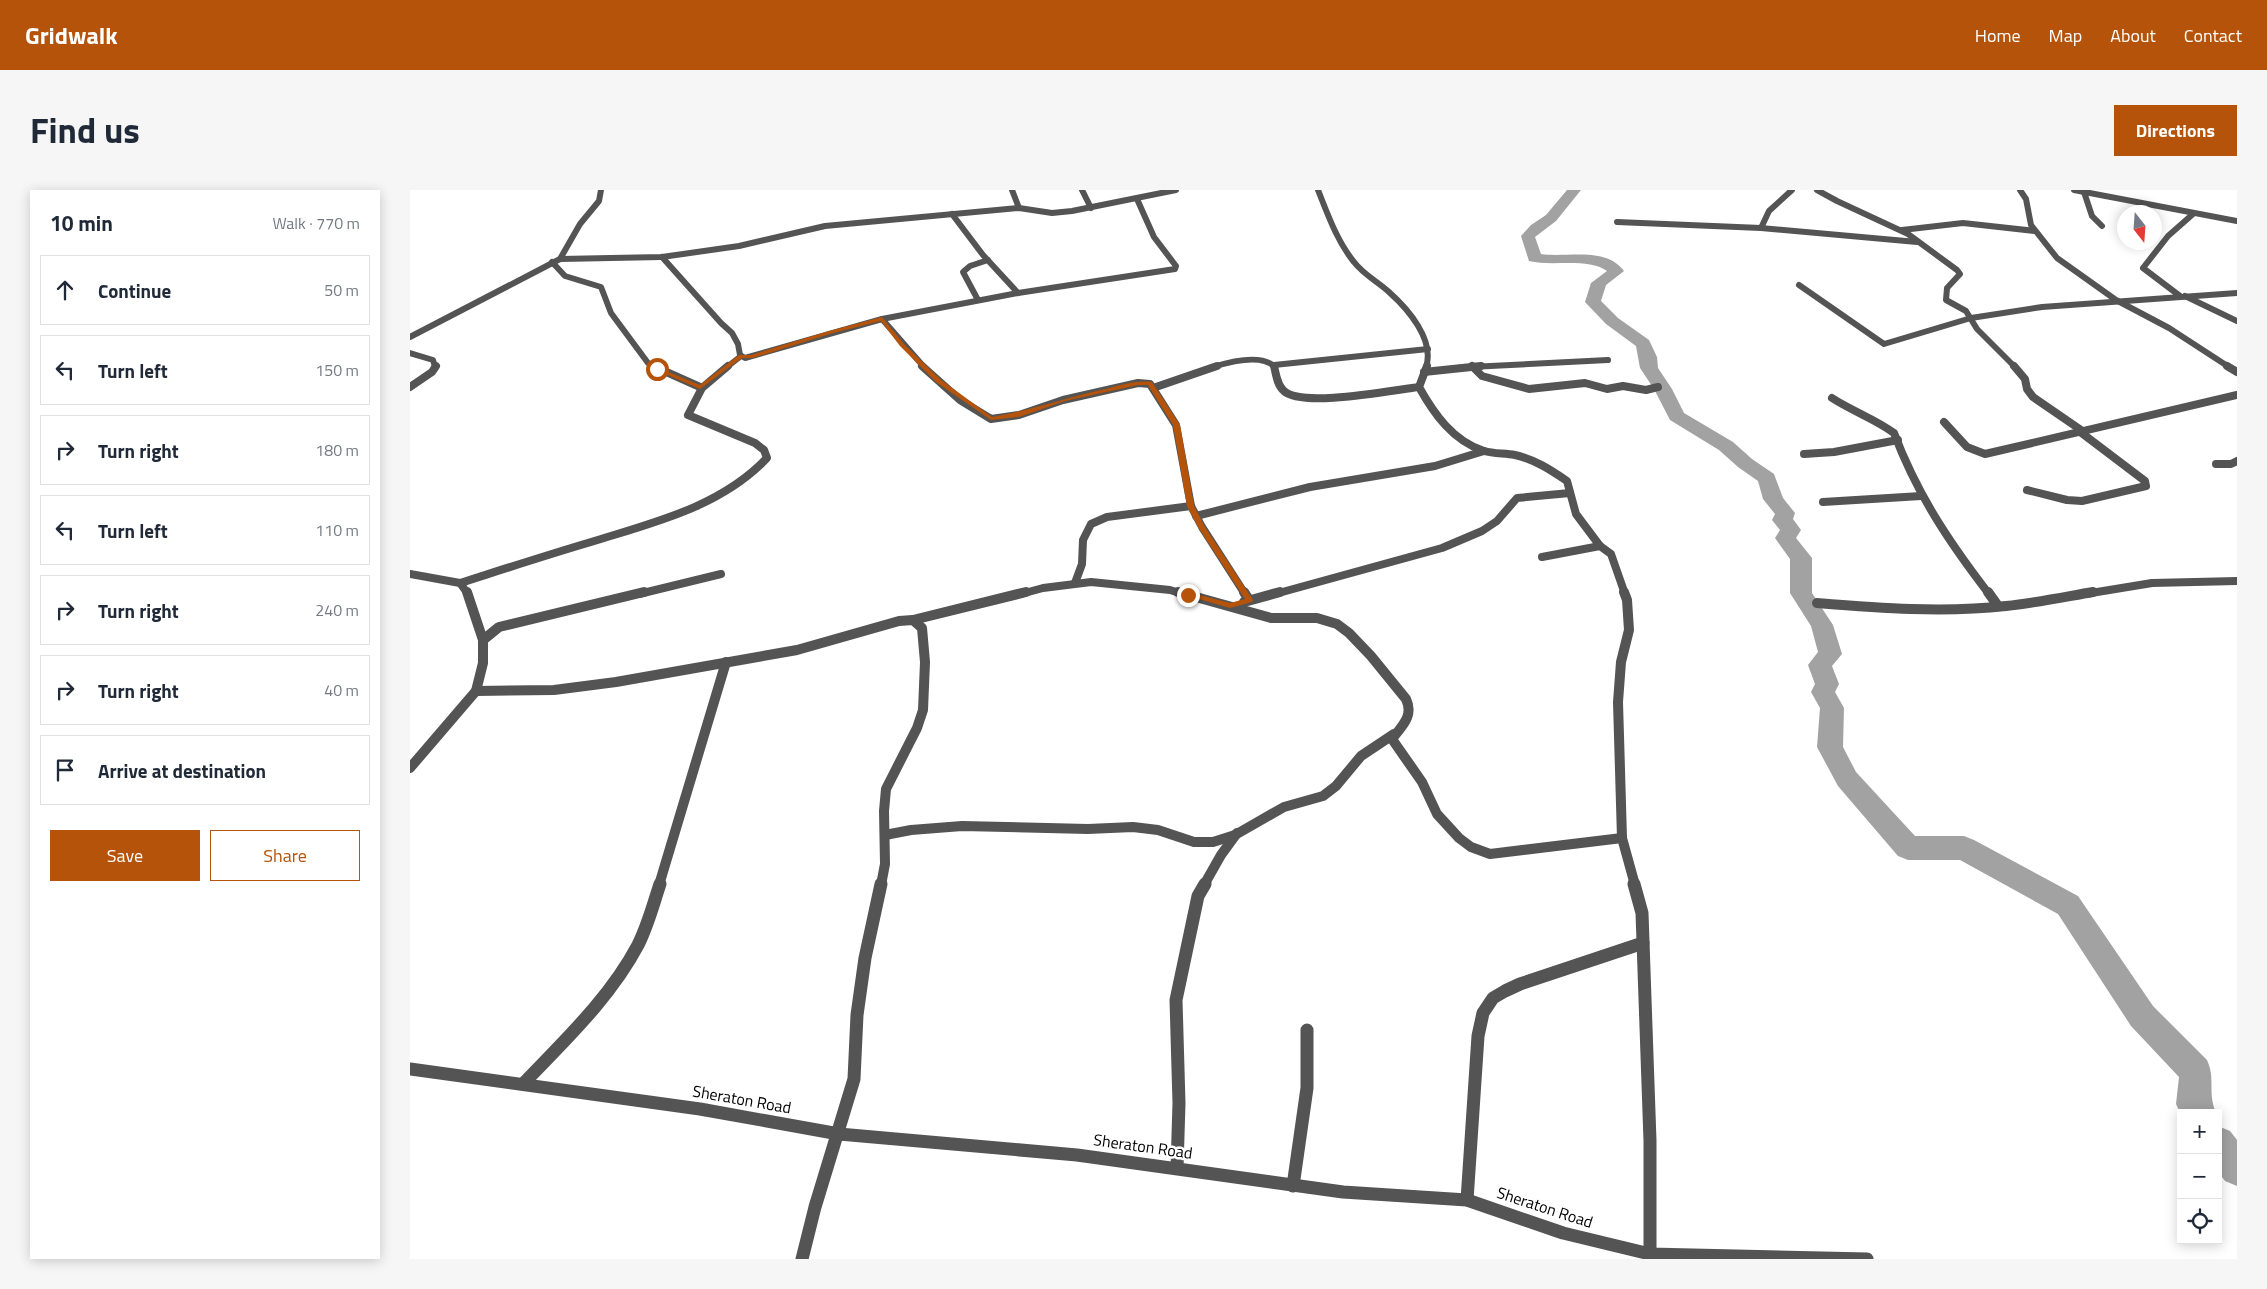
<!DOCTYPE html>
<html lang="en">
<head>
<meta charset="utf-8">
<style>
  :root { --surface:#fff; --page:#f6f6f7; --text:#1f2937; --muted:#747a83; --line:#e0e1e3; --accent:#b45309 }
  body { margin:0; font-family:"Titillium Web",sans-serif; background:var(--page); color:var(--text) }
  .controls { position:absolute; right:15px; bottom:15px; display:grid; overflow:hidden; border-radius:0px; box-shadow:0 2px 12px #0003 }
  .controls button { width:45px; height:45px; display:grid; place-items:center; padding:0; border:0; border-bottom:1px solid var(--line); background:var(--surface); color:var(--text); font:25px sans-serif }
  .compass { position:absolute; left:1707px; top:15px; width:45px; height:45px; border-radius:50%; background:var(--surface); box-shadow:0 2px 12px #0003; rotate:163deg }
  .stop { position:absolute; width:15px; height:15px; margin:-11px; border:4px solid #b45309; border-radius:50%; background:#fff }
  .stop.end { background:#b45309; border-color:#fff; box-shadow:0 1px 5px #0008 }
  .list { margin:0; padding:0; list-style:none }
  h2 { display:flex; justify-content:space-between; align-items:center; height:65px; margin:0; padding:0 20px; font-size:21px }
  h2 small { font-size:16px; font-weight:400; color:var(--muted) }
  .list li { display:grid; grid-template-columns:32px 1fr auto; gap:15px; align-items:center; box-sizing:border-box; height:70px; margin:0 10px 10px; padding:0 10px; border:1px solid var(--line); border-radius:0px }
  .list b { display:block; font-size:19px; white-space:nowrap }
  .list em { font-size:16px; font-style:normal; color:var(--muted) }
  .actions { display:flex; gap:10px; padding:15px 20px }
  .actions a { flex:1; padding:11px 0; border:1px solid var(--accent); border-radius:0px; text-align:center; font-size:18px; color:var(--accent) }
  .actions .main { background:var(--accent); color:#fff }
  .icon { flex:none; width:28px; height:28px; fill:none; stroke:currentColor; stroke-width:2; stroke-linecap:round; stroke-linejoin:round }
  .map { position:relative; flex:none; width:1827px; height:1069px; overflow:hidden; border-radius:0px }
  header { display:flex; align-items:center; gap:30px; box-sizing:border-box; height:70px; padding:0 25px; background:var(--accent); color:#fff }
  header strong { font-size:24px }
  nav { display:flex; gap:28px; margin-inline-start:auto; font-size:18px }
  .intro { display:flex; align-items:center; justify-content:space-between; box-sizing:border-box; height:120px; padding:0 30px }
  h1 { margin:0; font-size:35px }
  .button { padding:12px 22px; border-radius:0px; background:var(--accent); color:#fff; font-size:18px; font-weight:700 }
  main { display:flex; gap:30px; padding:0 30px }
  aside { flex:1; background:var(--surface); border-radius:0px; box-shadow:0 2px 12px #0003 }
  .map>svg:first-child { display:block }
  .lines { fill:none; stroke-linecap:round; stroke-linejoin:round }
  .river { fill:#a2a2a2; fill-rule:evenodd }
  .street-far3 { stroke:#545454; stroke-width:6 }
  .street-far2 { stroke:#545454; stroke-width:8 }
  .street-far1 { stroke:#545454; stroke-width:10 }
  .street { stroke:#545454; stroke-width:13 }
  .route { fill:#b45309 }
  .labels { text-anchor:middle; stroke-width:5; stroke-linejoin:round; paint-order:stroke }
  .near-street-label { font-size:16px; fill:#000; stroke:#fff }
</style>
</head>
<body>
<header>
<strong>Gridwalk</strong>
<nav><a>Home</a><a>Map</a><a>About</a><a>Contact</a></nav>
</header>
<div class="intro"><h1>Find us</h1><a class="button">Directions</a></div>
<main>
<aside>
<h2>10 min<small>Walk · 770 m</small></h2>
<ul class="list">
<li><svg class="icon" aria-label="ahead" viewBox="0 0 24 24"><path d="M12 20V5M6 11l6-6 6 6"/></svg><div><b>Continue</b></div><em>50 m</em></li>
<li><svg class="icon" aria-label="left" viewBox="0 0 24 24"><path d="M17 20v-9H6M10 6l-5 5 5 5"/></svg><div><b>Turn left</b></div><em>150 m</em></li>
<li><svg class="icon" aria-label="right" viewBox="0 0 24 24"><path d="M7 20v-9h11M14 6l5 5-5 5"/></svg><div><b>Turn right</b></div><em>180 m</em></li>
<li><svg class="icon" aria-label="left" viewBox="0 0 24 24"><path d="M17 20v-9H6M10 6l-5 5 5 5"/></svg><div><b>Turn left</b></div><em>110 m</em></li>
<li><svg class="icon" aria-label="right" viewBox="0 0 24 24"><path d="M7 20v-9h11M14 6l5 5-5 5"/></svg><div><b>Turn right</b></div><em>240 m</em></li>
<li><svg class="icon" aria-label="right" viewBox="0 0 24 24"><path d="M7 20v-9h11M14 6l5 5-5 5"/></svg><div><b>Turn right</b></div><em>40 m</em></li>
<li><svg class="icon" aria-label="arrive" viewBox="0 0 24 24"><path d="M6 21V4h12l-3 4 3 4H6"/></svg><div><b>Arrive at destination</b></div></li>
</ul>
<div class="actions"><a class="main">Save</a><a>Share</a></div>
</aside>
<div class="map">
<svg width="1827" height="1069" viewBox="0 0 1827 1069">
  <rect width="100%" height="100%" fill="#fff"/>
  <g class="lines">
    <g class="river">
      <path d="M 1157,0 L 1171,0 L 1146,31 L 1125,47 L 1131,64 C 1156,68 1196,56 1214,81 L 1196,95 L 1191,111 L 1208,128 L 1239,150 L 1247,167 L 1248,178 L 1262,199 L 1274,223 L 1323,252 L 1342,269 L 1364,284 L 1373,308 L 1385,323 L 1383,329 L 1391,340 L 1386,348 L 1402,368 L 1402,403 L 1423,435 L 1432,464 L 1422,476 L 1429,494 L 1425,502 L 1434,518 L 1433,557 L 1446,582 L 1505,646 L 1554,646 L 1564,650 L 1668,706 L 1743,816 L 1797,870 C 1806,890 1797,901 1806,923 L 1771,923 L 1771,925 L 1766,914 L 1769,887 L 1721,836 L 1648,724 L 1550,670 L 1498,670 L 1488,666 L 1428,596 L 1407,557 L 1410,518 L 1401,502 L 1405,494 L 1398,475 L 1408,462 L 1401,436 L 1380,403 L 1380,369 L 1365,348 L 1370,340 L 1362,330 L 1365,324 L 1353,309 L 1348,291 L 1328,277 L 1309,260 L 1260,230 L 1244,199 L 1230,178 L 1226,156 L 1196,134 L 1175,112 L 1181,93 L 1197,81 C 1178,67 1142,77 1119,71 L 1111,46 L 1121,35 L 1136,25 Z"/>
      <polygon points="1808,936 1820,941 1827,950 1827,996 1815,991 1808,982"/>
    </g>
    <g class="street-far3">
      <polyline points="602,0 609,18"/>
      <polyline points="672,0 681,18"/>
      <path d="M 908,0 C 918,25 927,51 944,72 C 954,85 967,91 979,102 C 998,119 1025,150 1016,177"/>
      <polyline points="1407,0 1427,11 1498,44 1547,80 1550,84 1537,98 1536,110 1556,121 1567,139 1605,177"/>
      <polyline points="1610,0 1616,9 1621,35 1647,68 1706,110 1759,138 1819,177"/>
      <polyline points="1664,0 1827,31"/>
      <polyline points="1674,2 1682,26 1692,36"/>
      <polyline points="542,24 573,65 608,103"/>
      <polyline points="1207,32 1351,38 1507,52"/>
      <polyline points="1351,38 1359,21 1382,0"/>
      <polyline points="1492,40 1553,33 1625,41"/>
      <polyline points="252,67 311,133 322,143 328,154 330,165 335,168 472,129 514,177"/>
      <polyline points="150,69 170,34 189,11 191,0"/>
      <polyline points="142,72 155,86 191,97 201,123 238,173 245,177"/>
      <polyline points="1389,95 1474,154 1561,128 1632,117 1827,103"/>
      <polyline points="1770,106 1733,78 1758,46 1783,24"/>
      <polyline points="1775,106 1827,131"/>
      <polyline points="568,110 553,82 560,76 578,70"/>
      <polyline points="472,129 608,103 765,79 766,76 744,47 727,9"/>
      <polyline points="0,147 150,69 252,67 329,56 415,36 609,18 642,23 662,21 766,0"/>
      <polyline points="0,163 23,170 25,177"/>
      <polyline points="864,175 1018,159"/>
      <polyline points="317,177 331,166"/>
      <path d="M 803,177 C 819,172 851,163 865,177"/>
      <polyline points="1060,177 1198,170"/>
    </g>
    <g class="street-far2">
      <polyline points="243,176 290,197"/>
      <polyline points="512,176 550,210 581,229 609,225 653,210 728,193 740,194 766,235 781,316 792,337 835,404"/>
      <path d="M 864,176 C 866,184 867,195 874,201 C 892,218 983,200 1009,197"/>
      <path d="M 1017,176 L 1009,197 C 1024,224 1043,251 1074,261 C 1084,264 1095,263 1105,265 C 1124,269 1141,280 1157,291 L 1166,324 L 1190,356 L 1201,364 L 1215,404"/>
      <polyline points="1062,176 1072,186 1119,199 1175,193 1197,199 1213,196 1236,200 1248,197"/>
      <polyline points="1604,176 1615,189 1617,199 1623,207 1671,240"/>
      <polyline points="1817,176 1827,182"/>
      <polyline points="1014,182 1071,176"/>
      <polyline points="0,197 22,182 26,176"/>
      <polyline points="743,198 807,176"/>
      <path d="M 1422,208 C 1442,221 1465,229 1484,243 C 1507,304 1539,352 1579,404"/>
      <polyline points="1534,232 1557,257 1575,264 1827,205"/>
      <polyline points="1394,264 1424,262 1488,250"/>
      <polyline points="1806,274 1821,274 1827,271"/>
      <polyline points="1617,300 1657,310 1672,311 1736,296 1735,291 1669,241"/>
      <polyline points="1413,312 1511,306"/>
      <polyline points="786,326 900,297 1025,276 1074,261"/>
      <polyline points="1132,367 1190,356"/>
      <polyline points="0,384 50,393 58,404"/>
      <path d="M 50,393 C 94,379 137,365 181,352 C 242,333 311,317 357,268 L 354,260 L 345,253 L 278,225 L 292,198 L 318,176"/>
      <polyline points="665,393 672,374 673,350 681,334 697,327 781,316"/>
      <polyline points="229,404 311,384"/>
      <polyline points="611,404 633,398 681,392 760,400 773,404"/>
      <polyline points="865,404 1032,358 1072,341 1087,331 1107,308 1160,303"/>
      <polyline points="1675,404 1742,393 1827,391"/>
    </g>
    <g class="street-far1">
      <path d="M 768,402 L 861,428 L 907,428 L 927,434 L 939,443 L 961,466 L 996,509 C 1004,526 992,536 982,549 L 1012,592 L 1027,624 L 1049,648 L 1061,657 L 1080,664 L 1212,648"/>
      <polyline points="834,402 839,410"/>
      <polyline points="1214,402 1217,410 1219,440 1211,472 1208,512 1212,648 1225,695"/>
      <polyline points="1578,402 1588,416"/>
      <polyline points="834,412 870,402"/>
      <path d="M 1407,413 C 1469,418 1533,423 1596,416 C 1625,413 1654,407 1683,402"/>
      <polyline points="503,430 616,402"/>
      <polyline points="73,450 89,437 234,402"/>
      <polyline points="66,501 144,500 206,492 387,460 489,431 503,430 512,438 515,472 513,520 507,538 476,599 474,621 475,674 471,695"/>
      <polyline points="0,578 66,501 73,473 73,450 57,402"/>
      <polyline points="475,645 501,640 552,636 678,639 723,637 748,640 784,652 803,652 825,645 874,617 913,606 926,596 951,566 984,544"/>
      <polyline points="249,695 316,472"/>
      <polyline points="794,695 811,665 827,643"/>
    </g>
    <g class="street">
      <polyline points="1224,694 1232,723 1240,951 1240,1069"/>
      <polyline points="0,879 290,919 429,944 667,965 933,1002 1057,1010 1153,1043 1240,1064 1457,1069"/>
      <path d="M 113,894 C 154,851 200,808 228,755 C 238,735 243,715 250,694"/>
      <polyline points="767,978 769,913 766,810 788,706 795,694"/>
      <polyline points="883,996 897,898 897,840"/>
      <polyline points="1057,1010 1068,846 1073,823 1083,808 1095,801 1110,794 1233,753"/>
      <polyline points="392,1069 405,1017 444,889 447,825 455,768 471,694"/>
    </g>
  </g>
  <path class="route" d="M 472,127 L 494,154 L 530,189 L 582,227 C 620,221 657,207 696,199 C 711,195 726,190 742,192 L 770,235 L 784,316 L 795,337 L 843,410 L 842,412 L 820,418 L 775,405 L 778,402 L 820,413 L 835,409 L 788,337 L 777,316 L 763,235 L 738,195 L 728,195 L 655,211 L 609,227 L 581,230 L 526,192 L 490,156 L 471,131 L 423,143 L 343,168 L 332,168 L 290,199 L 244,179 L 249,178 L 290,195 L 329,165 L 341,165 L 419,141 Z"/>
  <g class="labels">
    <g class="near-street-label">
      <text transform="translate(332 909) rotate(10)" y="6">Sheraton Road</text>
      <text transform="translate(733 956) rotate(8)" y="6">Sheraton Road</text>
      <text transform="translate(1135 1017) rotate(18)" y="6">Sheraton Road</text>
    </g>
  </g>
</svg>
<div class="controls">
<button>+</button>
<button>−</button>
<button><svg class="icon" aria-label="locate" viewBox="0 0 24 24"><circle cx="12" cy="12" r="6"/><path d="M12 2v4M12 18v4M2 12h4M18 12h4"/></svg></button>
</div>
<svg class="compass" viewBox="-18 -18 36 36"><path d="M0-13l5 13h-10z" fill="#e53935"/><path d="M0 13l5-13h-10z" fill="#747a83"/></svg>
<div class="stop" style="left:247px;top:179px"></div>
<div class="stop end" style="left:778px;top:405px"></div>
</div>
</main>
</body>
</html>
